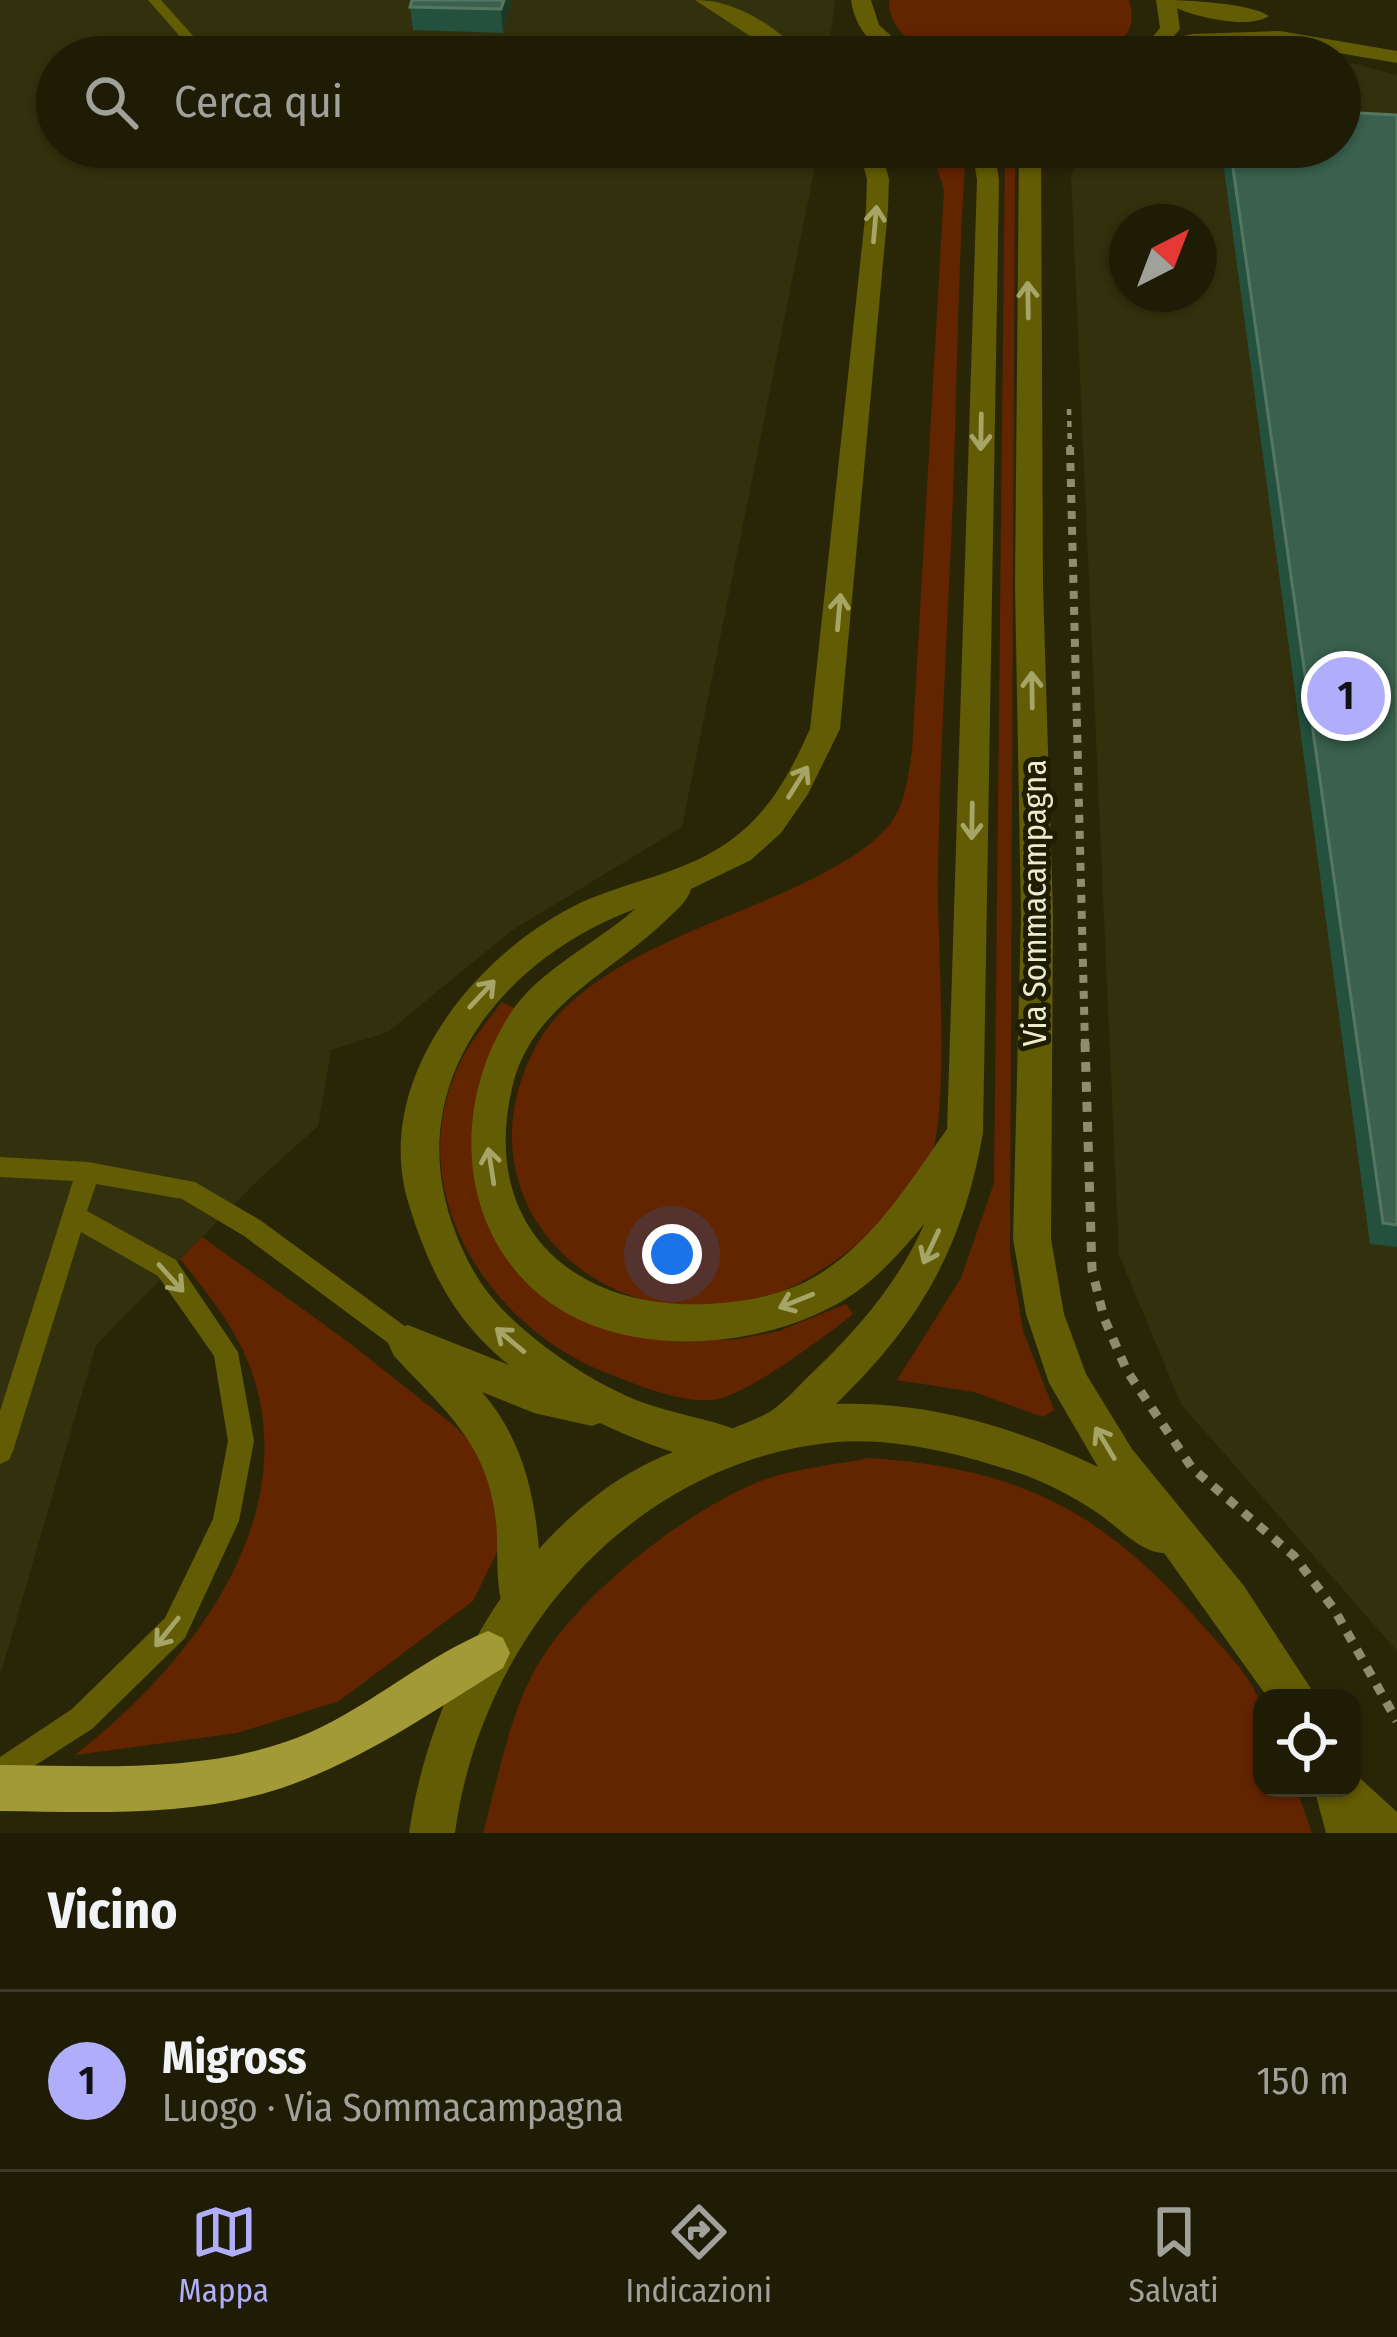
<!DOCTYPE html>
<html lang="it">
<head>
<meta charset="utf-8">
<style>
  :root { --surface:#1f1c06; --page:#2c2914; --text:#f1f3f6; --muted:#a1a19b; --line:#3c3a28; --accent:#b0aefa }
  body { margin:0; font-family:"Fira Sans Condensed",sans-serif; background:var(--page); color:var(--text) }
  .controls { position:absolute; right:36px; bottom:36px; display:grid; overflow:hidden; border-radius:24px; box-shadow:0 3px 9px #0004 }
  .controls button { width:108px; height:108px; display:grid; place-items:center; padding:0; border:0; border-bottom:3px solid var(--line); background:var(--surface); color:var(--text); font:60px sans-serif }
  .compass { position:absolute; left:1109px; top:204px; width:108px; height:108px; border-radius:50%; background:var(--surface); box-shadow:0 3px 9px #0004; rotate:42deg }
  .you { position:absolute; left:672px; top:1254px; width:42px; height:42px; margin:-30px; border:9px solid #fff; border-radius:50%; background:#1a73e8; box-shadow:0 0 0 18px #1a73e833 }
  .badge { display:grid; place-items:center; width:78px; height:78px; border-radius:50%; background:var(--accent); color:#111; font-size:39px; font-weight:700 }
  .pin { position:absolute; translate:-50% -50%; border:6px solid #fff; box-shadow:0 3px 12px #0006 }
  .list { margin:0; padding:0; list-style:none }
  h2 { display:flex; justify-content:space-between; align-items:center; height:156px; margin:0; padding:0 48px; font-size:51px }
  h2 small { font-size:39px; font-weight:400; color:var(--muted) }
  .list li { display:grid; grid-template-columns:78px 1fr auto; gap:36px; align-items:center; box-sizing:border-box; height:180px; padding:0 48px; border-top:3px solid var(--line) }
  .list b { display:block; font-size:45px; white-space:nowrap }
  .list p { margin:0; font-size:39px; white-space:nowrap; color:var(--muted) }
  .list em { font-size:39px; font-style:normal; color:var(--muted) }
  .icon { flex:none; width:66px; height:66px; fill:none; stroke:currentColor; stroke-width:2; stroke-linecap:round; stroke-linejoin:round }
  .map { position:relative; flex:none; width:1397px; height:1833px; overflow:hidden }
  .search { position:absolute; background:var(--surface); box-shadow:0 3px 9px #0004; left:36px; right:36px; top:36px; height:132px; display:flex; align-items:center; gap:30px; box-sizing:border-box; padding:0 42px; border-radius:66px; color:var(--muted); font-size:45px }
  .sheet { height:336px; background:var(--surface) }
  nav { display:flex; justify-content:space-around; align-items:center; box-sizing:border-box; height:168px; border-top:3px solid var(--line); background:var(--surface); font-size:33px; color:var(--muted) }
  nav a { display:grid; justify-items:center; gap:6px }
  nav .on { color:var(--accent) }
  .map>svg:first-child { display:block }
  .built { fill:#33300d; fill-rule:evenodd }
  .green { fill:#632400 }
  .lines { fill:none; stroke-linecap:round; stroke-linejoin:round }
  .path-far2 { stroke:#8e8c6e; stroke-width:4.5; stroke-dasharray:6 6; stroke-linecap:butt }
  .path-far1 { stroke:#8e8c6e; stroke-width:8; stroke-dasharray:8 8; stroke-linecap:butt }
  .path { stroke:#8e8c6e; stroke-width:9; stroke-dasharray:10 10; stroke-linecap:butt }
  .service { fill:#625c04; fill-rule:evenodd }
  .minor { fill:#625c04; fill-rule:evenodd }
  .tertiary { fill:#625c04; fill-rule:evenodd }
  .trunk { fill:#a29a37; fill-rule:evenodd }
  .wall { fill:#23513e }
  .shaded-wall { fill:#1c3922 }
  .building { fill:#39614d; stroke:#557761; stroke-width:3 }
  .oneway { stroke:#a7a468 }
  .labels { text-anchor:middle; stroke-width:10; stroke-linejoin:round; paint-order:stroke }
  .street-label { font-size:33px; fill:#ecebcd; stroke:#1f1d01 }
</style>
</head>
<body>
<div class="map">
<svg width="1397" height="1833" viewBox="0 0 1397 1833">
  <rect width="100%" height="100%" fill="#292608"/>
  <g class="built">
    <polygon points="0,0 835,0 828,57 57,57 57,147 819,147 682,827 511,931 388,1032 331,1050 318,1126 257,1181 96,1345 0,1676"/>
    <path d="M 1340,60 L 1397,75 L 1397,1651 L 1181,1404 L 1119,1255 L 1071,174 L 1083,147 L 1340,147 ZM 1127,222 L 1199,222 L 1199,294 L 1127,294 Z"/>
  </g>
  <g class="green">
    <path d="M 889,0 L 1129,0 C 1147,60 1068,57 1029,57 C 988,57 889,63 889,0 Z"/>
    <path d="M 931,147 L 966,147 C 958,263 957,381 953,497 C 948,621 940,745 938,869 C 936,932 952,1117 928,1164 C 900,1217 818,1283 761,1299 C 604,1345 453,1204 535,1048 C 582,956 732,922 820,875 C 844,862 873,846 890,824 C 906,803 908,776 912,751 L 944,190 Z"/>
    <polygon points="1005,147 1015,147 1010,1254 1023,1331 1054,1410 1043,1417 974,1392 897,1380 961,1278 994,1183"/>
    <path d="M 502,1002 L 516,1009 C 474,1073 460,1138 484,1211 L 661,1340 L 733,1340 L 779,1331 L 846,1304 L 853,1314 C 826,1336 746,1396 713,1400 C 680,1403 637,1385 607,1373 C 488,1327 399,1189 460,1063 C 471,1040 487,1022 502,1002 Z"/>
    <path d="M 202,1237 L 347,1341 L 457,1428 L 484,1456 L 494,1477 L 500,1546 L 473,1601 L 339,1701 L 237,1733 L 75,1755 C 182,1672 297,1532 256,1385 C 243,1336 211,1298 180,1259 Z"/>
    <path d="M 869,1458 C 1019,1468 1104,1511 1202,1625 C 1223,1649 1251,1674 1261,1706 C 1268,1729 1262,1763 1262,1788 L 1296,1788 L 1312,1833 L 483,1833 C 497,1782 510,1712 537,1666 C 579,1595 684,1511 761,1481 C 794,1468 835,1465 869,1458 Z"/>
  </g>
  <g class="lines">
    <polyline class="path-far2" points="1069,409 1070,450"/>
    <polyline class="path-far1" points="1070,447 1085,1045"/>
    <polyline class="path" points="1085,1042 1092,1270 1104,1318 1127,1371 1192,1468 1294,1556 1334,1609 1397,1721"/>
    <g class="service">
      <polygon points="148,0 161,0 212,57 198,57"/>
      <polygon points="0,1157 88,1162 195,1182 260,1220 417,1335 420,1343 417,1351 408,1355 399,1351 244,1236 182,1199 96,1184 87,1211 176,1260 238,1352 254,1441 239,1521 185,1638 92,1729 0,1788 0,1757 72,1709 165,1618 213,1519 228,1441 214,1356 158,1276 81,1232 13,1451 9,1460 0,1464 0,1411 73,1181 0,1177"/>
    </g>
    <g class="minor">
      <path d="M 695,0 C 737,0 777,27 805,57 L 782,57 Z"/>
      <path d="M 1161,0 C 1187,0 1250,3 1269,16 C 1247,31 1182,15 1161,0 Z"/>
      <polygon points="1280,31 1397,51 1397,63 1280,43 1162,50 1152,44 1192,34"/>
      <path d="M 858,147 L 880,147 L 889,179 L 888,209 L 840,729 L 808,794 L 781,833 L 751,860 L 691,889 C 687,903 674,912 663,923 C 608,975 530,1007 512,1088 C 480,1226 573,1310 707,1304 C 746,1302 787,1295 821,1273 C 877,1238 914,1175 952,1122 L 965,1117 L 978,1122 L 983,1133 C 957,1187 896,1269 844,1300 C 757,1352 614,1362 534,1290 C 455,1218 455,1099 510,1014 C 539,969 596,944 635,909 C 506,957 404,1078 451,1220 C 463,1256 479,1286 506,1313 C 544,1350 594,1384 644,1403 C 675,1414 709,1419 740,1431 L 746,1445 L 740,1459 C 709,1471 631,1438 600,1423 L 592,1426 L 534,1413 L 482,1392 C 534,1452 539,1525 542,1601 L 536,1616 L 521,1622 L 506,1616 C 494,1587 499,1553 496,1522 C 488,1443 445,1411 394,1356 L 388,1343 L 394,1330 L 408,1325 L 509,1365 C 455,1322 429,1270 409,1205 C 371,1084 470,960 572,907 C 623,881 684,875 731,840 C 770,812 791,771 810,729 L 866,209 L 867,179 Z"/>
      <polygon points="1352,1771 1397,1812 1397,1833 1352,1833 1322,1804 1315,1788 1352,1788"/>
    </g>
    <g class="tertiary">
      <path d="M 851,0 L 871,0 L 879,25 L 915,57 C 881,57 856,35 851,0 Z"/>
      <polygon points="1156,0 1176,0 1180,29 1157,57 1136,57 1160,28"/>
      <path d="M 972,147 L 994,147 L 999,180 L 983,1133 C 963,1247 920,1323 836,1404 C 927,1401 1016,1427 1098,1467 L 1049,1383 L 1026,1314 L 1013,1239 L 1021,916 L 1015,585 L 1019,147 L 1041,147 L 1043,585 L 1053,916 L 1051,1239 L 1064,1314 L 1086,1374 L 1132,1449 L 1244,1586 L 1317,1698 L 1268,1698 L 1164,1553 C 1140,1553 1117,1525 1096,1512 C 1069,1494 1038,1478 1006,1469 C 952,1452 894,1438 837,1442 C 634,1460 481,1636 455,1833 L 409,1833 C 427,1707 497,1569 601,1492 C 653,1453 707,1441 764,1415 C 781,1407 798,1386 812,1373 C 863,1325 914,1264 935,1195 C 941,1175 943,1154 947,1133 L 977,180 Z"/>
      <polygon points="1352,1771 1372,1833 1326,1833 1314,1788 1352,1788"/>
    </g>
    <path class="trunk" d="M 488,1631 L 503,1638 L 510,1653 L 503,1668 C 435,1710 369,1756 293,1784 C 201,1818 97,1812 0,1811 L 0,1765 C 102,1766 216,1774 311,1732 C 373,1704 425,1657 488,1631 Z"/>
  </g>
  <g class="wall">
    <polygon points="412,0 512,0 503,33 413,30 410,7"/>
    <polygon points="1397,115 1397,1247 1370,1244 1221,147 1340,147"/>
  </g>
  <polygon class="shaded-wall" points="504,0 512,0 503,33 501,9"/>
  <g class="building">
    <polygon points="412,0 504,0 501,9 410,7"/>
    <polygon points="1340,112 1397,115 1397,1225 1383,1223 1230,147 1340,147"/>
  </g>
  <defs><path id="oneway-shaft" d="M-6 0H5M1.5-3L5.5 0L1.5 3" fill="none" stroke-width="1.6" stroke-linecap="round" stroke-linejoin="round" transform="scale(3)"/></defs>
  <g class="oneway">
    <use href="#oneway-shaft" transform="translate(875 224) rotate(-85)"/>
    <use href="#oneway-shaft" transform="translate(1028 300) rotate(-91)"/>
    <use href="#oneway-shaft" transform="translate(981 432) rotate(91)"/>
    <use href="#oneway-shaft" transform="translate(839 612) rotate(-85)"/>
    <use href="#oneway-shaft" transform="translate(1032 690) rotate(-91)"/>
    <use href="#oneway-shaft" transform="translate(798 782) rotate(-58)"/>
    <use href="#oneway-shaft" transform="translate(972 821) rotate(91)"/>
    <use href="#oneway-shaft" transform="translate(482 994) rotate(-47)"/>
    <use href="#oneway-shaft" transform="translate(491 1166) rotate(-99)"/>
    <use href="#oneway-shaft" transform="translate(931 1247) rotate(115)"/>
    <use href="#oneway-shaft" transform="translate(171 1278) rotate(48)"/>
    <use href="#oneway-shaft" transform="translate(796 1301) rotate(158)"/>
    <use href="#oneway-shaft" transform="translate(510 1340) rotate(-140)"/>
    <use href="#oneway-shaft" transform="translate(1105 1443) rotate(-121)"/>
    <use href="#oneway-shaft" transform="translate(167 1632) rotate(129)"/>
  </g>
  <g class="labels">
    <g class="street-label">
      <text transform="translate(1034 903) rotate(-90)" y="12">Via Sommacampagna</text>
    </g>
  </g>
</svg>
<div class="controls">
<button><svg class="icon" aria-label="locate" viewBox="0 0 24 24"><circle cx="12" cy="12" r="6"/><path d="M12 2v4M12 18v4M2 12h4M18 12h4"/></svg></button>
</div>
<svg class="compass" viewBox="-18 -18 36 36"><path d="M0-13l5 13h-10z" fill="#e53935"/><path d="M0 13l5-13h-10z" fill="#a1a19b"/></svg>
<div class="you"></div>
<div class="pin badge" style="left:1346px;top:696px">1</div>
<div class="search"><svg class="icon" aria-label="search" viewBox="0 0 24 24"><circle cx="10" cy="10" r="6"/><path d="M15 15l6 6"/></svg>Cerca qui</div>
</div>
<section class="sheet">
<h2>Vicino<small></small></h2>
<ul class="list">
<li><span class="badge">1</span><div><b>Migross</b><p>Luogo · Via Sommacampagna</p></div><em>150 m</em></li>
</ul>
</section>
<nav>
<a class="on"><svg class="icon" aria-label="map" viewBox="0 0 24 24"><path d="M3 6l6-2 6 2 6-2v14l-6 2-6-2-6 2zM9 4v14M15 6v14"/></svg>Mappa</a>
<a><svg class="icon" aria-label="directions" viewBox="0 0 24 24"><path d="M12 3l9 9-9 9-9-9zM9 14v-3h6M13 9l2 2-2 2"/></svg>Indicazioni</a>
<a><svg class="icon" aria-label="saved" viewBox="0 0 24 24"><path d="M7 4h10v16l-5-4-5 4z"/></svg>Salvati</a>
</nav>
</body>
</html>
